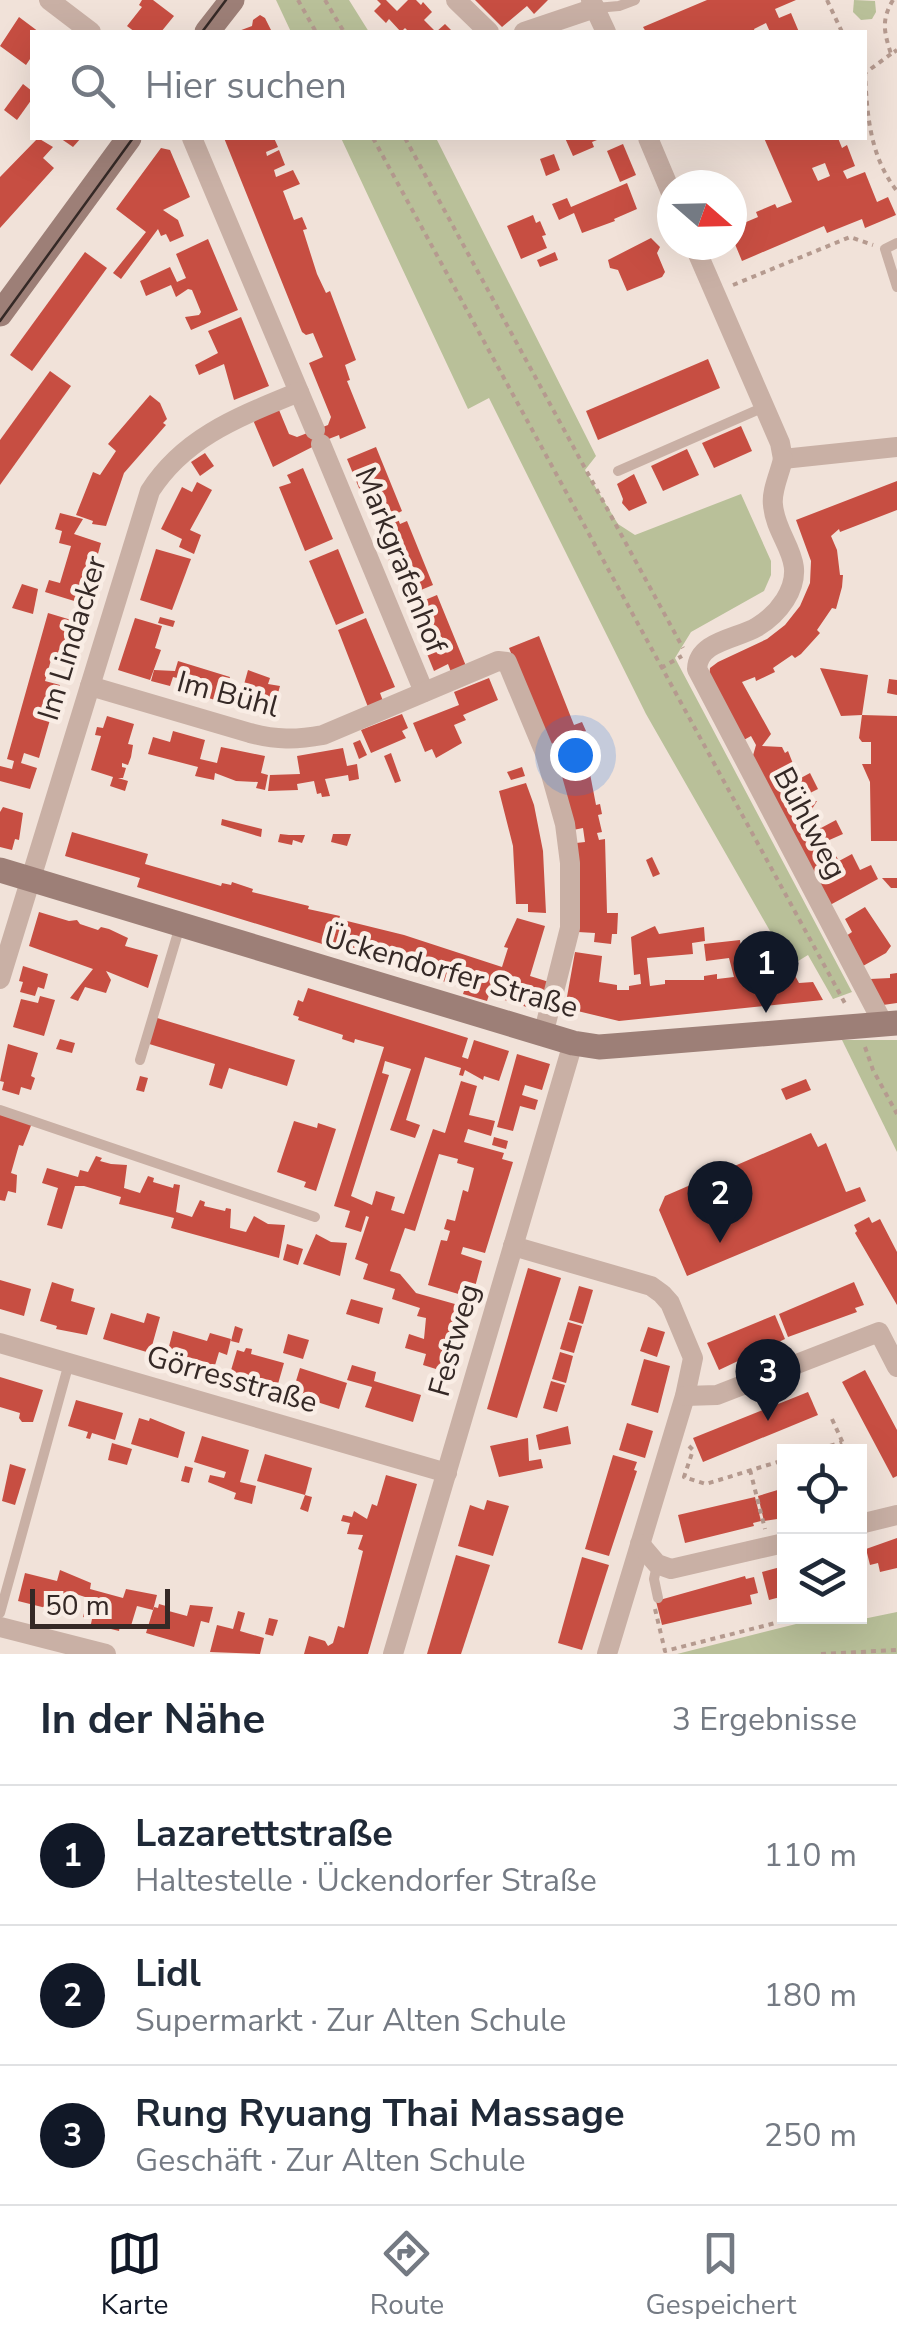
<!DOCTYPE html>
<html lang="de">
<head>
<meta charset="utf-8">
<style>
  :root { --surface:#fff; --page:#f6f6f7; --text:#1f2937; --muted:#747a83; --line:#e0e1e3; --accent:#111827 }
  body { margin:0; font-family:"Nunito Sans",sans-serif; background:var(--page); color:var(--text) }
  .controls { position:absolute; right:30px; bottom:30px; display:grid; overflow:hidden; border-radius:0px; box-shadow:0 10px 40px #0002 }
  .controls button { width:90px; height:90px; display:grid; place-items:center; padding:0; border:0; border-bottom:2px solid var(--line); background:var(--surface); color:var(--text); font:50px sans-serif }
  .compass { position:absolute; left:657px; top:170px; width:90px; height:90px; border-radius:50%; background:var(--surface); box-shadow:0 10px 40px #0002; rotate:110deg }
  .scale { position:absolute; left:30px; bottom:25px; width:140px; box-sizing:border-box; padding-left:10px; border:5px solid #352926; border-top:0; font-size:28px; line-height:35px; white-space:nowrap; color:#352926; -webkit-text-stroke:8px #f9ede5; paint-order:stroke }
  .you { position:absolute; left:575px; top:755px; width:35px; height:35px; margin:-25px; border:8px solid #fff; border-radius:50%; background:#1a73e8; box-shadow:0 0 0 15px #1a73e833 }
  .badge { display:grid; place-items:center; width:65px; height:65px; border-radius:50%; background:var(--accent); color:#fff; font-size:32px; font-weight:700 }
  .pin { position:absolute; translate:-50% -82px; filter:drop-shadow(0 2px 5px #0008) }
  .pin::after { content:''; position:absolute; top:52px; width:35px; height:30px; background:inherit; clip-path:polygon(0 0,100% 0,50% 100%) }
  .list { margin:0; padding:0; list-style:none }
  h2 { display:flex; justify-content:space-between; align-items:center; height:130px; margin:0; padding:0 40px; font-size:42px }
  h2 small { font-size:32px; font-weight:400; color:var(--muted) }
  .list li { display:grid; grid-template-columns:65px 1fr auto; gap:30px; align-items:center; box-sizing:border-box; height:140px; padding:0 40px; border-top:2px solid var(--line) }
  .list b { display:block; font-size:38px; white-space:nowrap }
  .list p { margin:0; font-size:32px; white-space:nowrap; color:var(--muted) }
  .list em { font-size:32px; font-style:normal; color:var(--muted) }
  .icon { flex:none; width:55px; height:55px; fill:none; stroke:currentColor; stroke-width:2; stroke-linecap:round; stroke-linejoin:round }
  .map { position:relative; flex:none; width:897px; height:1654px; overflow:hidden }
  .search { position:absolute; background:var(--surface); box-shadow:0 10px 40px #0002; left:30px; right:30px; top:30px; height:110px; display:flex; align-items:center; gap:25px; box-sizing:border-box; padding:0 35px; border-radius:0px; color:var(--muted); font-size:38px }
  .sheet { height:550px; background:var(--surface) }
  nav { display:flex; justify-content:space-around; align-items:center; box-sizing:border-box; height:140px; border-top:2px solid var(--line); background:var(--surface); font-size:28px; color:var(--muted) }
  nav a { display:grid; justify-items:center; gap:5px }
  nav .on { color:var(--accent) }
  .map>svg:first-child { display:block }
  .green { fill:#b9c099 }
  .building { fill:#c74e42; fill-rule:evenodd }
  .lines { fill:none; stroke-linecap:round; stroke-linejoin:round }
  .path { stroke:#b59a8f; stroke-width:4; stroke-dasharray:5 5; stroke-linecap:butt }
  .service { stroke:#c9b0a5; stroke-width:10 }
  .minor { stroke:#c9b0a5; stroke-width:20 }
  .secondary { stroke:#9d7f77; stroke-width:25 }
  .tram { stroke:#352926; stroke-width:2.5 }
  .labels { text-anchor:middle; stroke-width:9; stroke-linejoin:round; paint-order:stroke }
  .street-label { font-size:30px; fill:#352926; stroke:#f9ede5 }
</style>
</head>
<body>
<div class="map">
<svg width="897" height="1654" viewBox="0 0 897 1654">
  <rect width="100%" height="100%" fill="#f1e2d9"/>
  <g class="green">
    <polygon points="276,0 349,0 369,32 291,32"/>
    <polygon points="854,0 875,1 876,12 872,19 861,20 853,12"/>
    <polygon points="341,138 436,138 596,456 585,470 618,524 635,535 741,494 771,561 771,575 764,591 691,632 675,658 852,992 833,999 808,955 790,966 646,714 489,398 468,409"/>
    <polygon points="842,1040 897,1040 897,1152"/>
    <polygon points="860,1610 863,1619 897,1612 897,1654 677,1654 824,1617 860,1616"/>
  </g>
  <g class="building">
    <polygon points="142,0 153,0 174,16 161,32 135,32 127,26 142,7 139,5"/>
    <polygon points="377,0 386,0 397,11 408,0 416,0 421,5 423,2 432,12 424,20 436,32 445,24 453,32 409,32 405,28 401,32 389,19 386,23 374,11 381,4"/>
    <polygon points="475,0 548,0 534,14 527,6 502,27"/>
    <polygon points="707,0 796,0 775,9 779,18 791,13 799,32 770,32 766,23 754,29 755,32 646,32 643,27"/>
    <polygon points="260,15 265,18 272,32 236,32 252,26 253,20"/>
    <polygon points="19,17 39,32 32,32 32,56 26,65 0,46"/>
    <polygon points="23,84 32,91 32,99 17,120 4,110"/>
    <polygon points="38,138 53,147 43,158 54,168 0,228 0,177"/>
    <polygon points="60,138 81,138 73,147"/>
    <polygon points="224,138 274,138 278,147 266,152 267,156 279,150 285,165 274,170 276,177 293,170 300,184 283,191 294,220 302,217 307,229 303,230 317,274 326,293 330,291 356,360 345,365 350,380 347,381 366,428 340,439 339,435 326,440 273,467 253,420 279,410 289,434 297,437 328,425 331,417 309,363 323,357 313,333 306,335 302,332"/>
    <polygon points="565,138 602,138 592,142 594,147 573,156"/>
    <path d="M 764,138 L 838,138 L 842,148 L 847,145 L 855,166 L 843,171 L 847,179 L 865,172 L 877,202 L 888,197 L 896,215 L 865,228 L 862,219 L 827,233 L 824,226 L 742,261 L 732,237 L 732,228 L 758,217 L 756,212 L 775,204 L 777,208 L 792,202 ZM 825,163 L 830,176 L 818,181 L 812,168 Z"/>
    <polygon points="623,144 636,175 620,182 607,151"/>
    <polygon points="161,148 170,150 190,197 163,210 178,220 184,236 170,242 166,234 161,236 158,229 121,279 113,273 146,232 116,209"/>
    <polygon points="554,154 560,170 546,176 540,159"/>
    <polygon points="627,183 637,209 614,219 615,221 582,233 574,213 559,220 552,204 567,198 571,207"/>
    <polygon points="533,215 536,223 540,221 546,235 542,236 547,248 521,259 507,226"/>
    <polygon points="651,238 660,247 657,253 665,272 662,277 627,291 618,270 610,268 608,260"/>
    <polygon points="208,239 238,310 191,330 185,317 199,315 201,312 192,290 188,289 176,297 171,285 146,296 140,281 170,267 177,282 186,278 176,254"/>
    <polygon points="85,252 107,268 32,371 10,355"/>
    <polygon points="555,252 558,260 540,267 537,260"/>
    <polygon points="241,317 269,386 234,400 224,364 199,375 195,365 218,353 208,331"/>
    <polygon points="708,359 720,388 598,440 586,411"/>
    <polygon points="50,371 71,386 0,485 0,440"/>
    <polygon points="150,395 160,403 167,419 163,423 166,425 124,473 106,526 92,524 93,521 76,515 93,472 100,475 116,451 108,444"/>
    <polygon points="741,426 752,451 714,468 702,443"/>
    <polygon points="376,447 402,511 396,514 400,524 407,521 433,585 404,597 347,459"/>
    <polygon points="687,449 699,475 663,491 651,466"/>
    <polygon points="205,453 214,466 200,476 191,462"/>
    <polygon points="303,468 333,539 305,551 279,487 291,483 287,475"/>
    <polygon points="634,474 647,503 629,511 622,503 623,499 617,484"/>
    <polygon points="897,481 897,510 840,532 839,529 831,536 837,550 840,575 843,575 842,587 836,609 832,608 817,630 820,633 801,654 795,658 792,655 773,668 775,672 756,681 755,677 742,682 771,734 762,746 782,747 785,753 788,751 799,779 810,773 818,789 802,797 805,802 817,801 812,809 821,828 836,820 843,834 827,841 839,861 852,854 860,870 871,865 878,879 830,905 752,759 756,745 751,736 742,741 709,678 710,668 718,662 767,639 785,625 800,606 810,583 811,561 796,520"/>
    <polygon points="197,482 212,490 190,530 201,535 194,554 179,547 182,539 161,529 182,487 192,492"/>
    <polygon points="60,513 83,519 74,534 101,543 84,604 45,592 49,580 60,583 71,546 59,543 62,531 55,529"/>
    <polygon points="156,549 191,559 172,610 140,600"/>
    <polygon points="338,549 364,613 336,625 309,561"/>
    <polygon points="22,584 38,589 33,614 12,608"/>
    <polygon points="437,595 466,666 451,672 448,664 434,671 408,607"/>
    <polygon points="48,613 78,622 66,664 51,660 45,681 60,685 39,758 24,753 21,763 37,768 30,789 0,781 0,766 12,769 14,761 7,759"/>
    <polygon points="160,617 175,621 173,627 158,623"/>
    <polygon points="135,618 162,626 155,648 161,650 150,680 118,670"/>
    <polygon points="366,618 395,687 380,693 383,701 368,707 338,630"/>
    <polygon points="539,636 574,725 582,722 586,731 578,734 580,741 563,748 560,741 548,745 509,648"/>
    <polygon points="178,661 230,677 222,702 178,689 181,679 173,677 170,686 151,681 154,670 175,671"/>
    <polygon points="820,668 868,675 862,715 897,716 897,841 871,841 870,782 862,764 871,764 871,742 862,742 859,738 862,715 841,716"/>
    <polygon points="248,670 270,678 268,684 280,686 272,715 238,706"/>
    <polygon points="489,678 498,700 463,715 466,720 454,725 462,743 436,758 432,749 425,752 413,723 459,705 454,692"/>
    <polygon points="889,679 897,680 897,695 887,693"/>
    <polygon points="402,714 408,728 402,731 406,738 371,753 361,730"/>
    <polygon points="107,716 134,724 128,744 133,745 131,757 128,765 122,763 122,767 126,768 123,778 118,778 128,781 125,791 110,786 113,777 91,770 101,736 95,735 97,727 103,728"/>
    <polygon points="173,731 205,740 200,759 217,763 221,747 265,756 261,773 268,775 265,790 256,788 258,782 236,781 215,773 214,780 195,776 198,767 148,754 153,737 170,742"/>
    <polygon points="360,740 367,755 359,759 353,743"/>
    <polygon points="343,748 347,766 357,764 359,779 349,781 348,775 325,779 330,796 322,797 321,793 317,794 314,781 297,784 298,790 268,791 270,775 300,774 297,756"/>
    <polygon points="580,750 583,759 587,758 596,805 600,804 602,814 598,815 602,832 597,833 599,840 605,839 607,913 618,913 617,934 612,934 611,944 594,942 595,933 578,932 576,843 585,842 583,828 573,830 554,759"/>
    <polygon points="391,753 401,781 395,783 384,756"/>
    <polygon points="522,767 525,776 511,780 507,772"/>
    <polygon points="526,783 534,805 543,851 546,913 528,912 528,904 516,904 513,846 499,791"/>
    <polygon points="3,807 23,813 19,840 15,839 12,850 0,847 0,812"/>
    <polygon points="222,819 262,829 261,837 221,825"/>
    <polygon points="72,832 148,854 145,864 221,886 222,883 231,885 232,882 253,889 252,892 309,906 308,909 340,916 339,919 404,935 502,967 508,948 504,947 517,918 545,926 530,976 549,982 539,1011 489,995 487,1001 463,994 465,988 137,887 140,878 65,856"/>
    <polygon points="280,834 289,835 305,835 302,843 293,840 292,845 278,842"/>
    <polygon points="333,834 351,834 347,846 331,842"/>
    <polygon points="652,857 660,874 653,877 646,860"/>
    <polygon points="882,878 897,878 897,888 891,888"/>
    <polygon points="865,907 891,946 886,953 863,966 846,936 852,932 845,919"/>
    <polygon points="39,912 69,921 77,920 80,924 98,930 101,927 109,929 128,938 125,946 158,955 148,988 106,971 111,980 106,993 85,987 78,1001 70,998 93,969 29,946"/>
    <polygon points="655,926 659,934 704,927 705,941 692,943 693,954 647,958 650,986 665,984 665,980 704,980 704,976 717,974 717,979 734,977 729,958 706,961 704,944 740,940 742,959 747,958 749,977 760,975 759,971 793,972 799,983 813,982 823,1000 619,1021 565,1008 575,952 602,956 599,982 617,985 617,990 629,990 629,986 641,984 640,974 634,975 631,937"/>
    <polygon points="23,966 48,974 44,989 38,987 35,996 20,992 23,982 19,981"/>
    <polygon points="897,973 897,1003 883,1005 870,979 890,978 890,974"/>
    <polygon points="308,988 468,1038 462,1057 468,1059 474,1040 509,1051 499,1081 484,1076 483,1080 465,1070 463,1076 459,1075 461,1068 425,1057 406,1120 420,1125 415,1138 390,1130 411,1069 385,1061 382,1073 389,1075 351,1196 372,1205 376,1191 395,1197 391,1210 404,1214 433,1129 445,1133 461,1081 477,1086 469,1115 495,1121 491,1136 468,1129 464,1142 504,1153 502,1159 513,1162 485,1253 463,1247 461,1254 482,1261 472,1298 428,1285 441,1240 447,1241 450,1231 444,1229 447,1219 455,1221 463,1190 468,1192 474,1168 457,1163 458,1159 439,1154 415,1231 405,1228 390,1271 400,1274 416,1293 469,1308 449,1373 423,1365 426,1354 405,1348 409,1334 424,1339 426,1318 417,1316 420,1308 392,1299 395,1289 363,1279 368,1264 355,1259 369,1217 366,1216 361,1232 345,1227 350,1211 334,1206 384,1047 355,1039 354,1043 342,1039 343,1035 298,1020 299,1017 293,1015 298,1000 303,1002"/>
    <polygon points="40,996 55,1000 44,1036 13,1027 21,999 38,1003"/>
    <polygon points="154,1017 295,1060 287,1086 229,1068 222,1089 209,1085 215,1064 146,1043"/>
    <polygon points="60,1039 75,1043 72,1053 56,1049"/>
    <polygon points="8,1044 38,1053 31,1076 35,1078 31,1090 21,1087 19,1095 2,1090 4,1082 0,1081"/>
    <polygon points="517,1054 550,1064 542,1090 525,1085 522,1095 538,1100 535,1110 520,1106 513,1131 497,1127"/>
    <polygon points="140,1076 148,1078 144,1092 136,1090"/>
    <polygon points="806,1079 811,1090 786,1100 781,1089"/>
    <polygon points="0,1114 32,1123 23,1146 19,1145 11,1173 17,1175 16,1193 8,1191 5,1201 0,1200"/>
    <polygon points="294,1121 317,1128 318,1123 336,1129 316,1191 304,1187 306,1182 277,1172"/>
    <polygon points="811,1133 818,1147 826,1143 846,1192 860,1187 866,1201 687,1276 659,1210 665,1196"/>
    <polygon points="494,1137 508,1141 506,1149 492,1145"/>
    <polygon points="96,1156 102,1158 100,1161 111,1164 127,1165 124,1188 140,1193 148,1176 154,1178 153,1182 173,1188 174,1184 180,1185 176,1212 192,1217 200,1200 205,1202 204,1206 225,1211 226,1208 231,1209 230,1228 246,1232 254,1216 268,1224 285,1225 279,1258 171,1228 174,1218 119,1204 121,1197 84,1186 75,1186 62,1229 47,1225 58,1188 42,1183 47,1168 78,1177 80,1170 88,1172"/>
    <polygon points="869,1217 872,1223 880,1219 897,1252 897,1305 855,1233 857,1231 854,1225"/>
    <polygon points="316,1234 331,1242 347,1243 340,1276 303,1264"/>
    <polygon points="287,1244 303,1249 298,1265 283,1260"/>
    <polygon points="528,1268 561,1278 517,1418 487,1409"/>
    <polygon points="0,1280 31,1289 24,1316 0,1309"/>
    <polygon points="52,1282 74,1289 71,1301 95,1308 87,1335 56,1329 57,1326 40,1321"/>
    <polygon points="854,1282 864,1305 855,1308 857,1312 788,1337 779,1314"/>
    <polygon points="579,1286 593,1290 583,1324 569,1320"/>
    <polygon points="351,1299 383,1308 379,1324 346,1314"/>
    <polygon points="111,1313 144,1323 147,1313 160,1317 150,1353 103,1339"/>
    <polygon points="775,1315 785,1339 719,1370 707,1343"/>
    <polygon points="568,1322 582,1326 574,1353 560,1349"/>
    <polygon points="235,1326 243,1329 239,1343 231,1341"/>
    <polygon points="648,1327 665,1332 657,1357 640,1351"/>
    <polygon points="173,1331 207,1341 210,1333 231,1339 227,1355 219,1352 213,1372 166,1358"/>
    <polygon points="288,1334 309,1340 303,1359 283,1353"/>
    <polygon points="246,1348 252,1349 251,1354 284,1363 276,1391 260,1386 259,1389 229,1377 237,1350 244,1352"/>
    <polygon points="560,1352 573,1356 566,1383 552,1379"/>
    <polygon points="644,1359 670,1366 658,1413 631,1405"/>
    <polygon points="352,1365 376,1372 374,1381 421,1395 413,1422 365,1407 372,1387 347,1380"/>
    <polygon points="300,1368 347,1383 339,1409 292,1394"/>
    <polygon points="865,1370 897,1430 897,1476 893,1478 842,1382"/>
    <polygon points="0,1377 43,1390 33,1422 22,1422 19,1418 20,1413 0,1407"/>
    <polygon points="434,1379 443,1382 441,1391 431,1387"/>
    <polygon points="551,1381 565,1385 557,1412 543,1408"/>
    <polygon points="808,1392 818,1415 703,1462 693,1438"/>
    <polygon points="76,1400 123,1413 115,1440 92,1433 90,1439 86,1438 88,1432 68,1426"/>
    <polygon points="139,1418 149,1421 150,1418 185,1432 178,1458 131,1444"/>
    <polygon points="627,1423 653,1431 645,1458 619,1450"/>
    <polygon points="568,1426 571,1444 539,1450 536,1435"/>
    <polygon points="202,1436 249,1450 240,1482 256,1486 252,1504 234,1499 236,1493 208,1482 210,1475 224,1478 226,1472 194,1462"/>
    <polygon points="528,1438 529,1461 541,1459 543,1468 499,1477 490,1446"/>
    <polygon points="112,1443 132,1449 127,1465 108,1460"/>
    <polygon points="265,1454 312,1468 305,1495 257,1481"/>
    <polygon points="613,1455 637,1462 634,1470 637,1471 609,1556 585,1549"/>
    <polygon points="10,1464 26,1469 15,1505 2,1501"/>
    <polygon points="185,1466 193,1468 189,1483 181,1481"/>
    <polygon points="386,1475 417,1484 368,1654 304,1654 309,1636 325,1641 328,1646 333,1643 338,1626 344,1628 363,1551 358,1549 363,1535 347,1534 350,1523 341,1521 343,1515 352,1517 354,1511 367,1519 372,1504 377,1506"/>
    <polygon points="784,1488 784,1518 764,1521 758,1496"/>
    <polygon points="305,1495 312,1497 308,1512 300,1509"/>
    <polygon points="755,1497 761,1521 753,1523 754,1526 685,1543 678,1515"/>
    <polygon points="487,1500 509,1506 493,1556 458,1546 470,1505 484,1510"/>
    <polygon points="897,1538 897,1568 880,1572 878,1563 870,1565 866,1549"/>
    <polygon points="456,1555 490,1565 461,1654 427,1654"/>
    <polygon points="582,1557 609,1565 582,1650 558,1643"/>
    <polygon points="784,1566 784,1596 769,1600 762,1572"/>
    <polygon points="60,1570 91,1583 90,1589 123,1598 126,1589 157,1595 153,1610 137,1606 130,1629 120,1626 119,1631 91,1624 92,1619 83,1617 88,1598 79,1595 71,1593 66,1613 18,1601 25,1573 57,1581"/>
    <polygon points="745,1576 746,1579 754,1577 758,1593 750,1595 752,1604 662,1625 656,1601"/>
    <polygon points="159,1604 166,1606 165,1610 187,1616 190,1605 213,1607 209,1623 201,1621 194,1647 146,1633 154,1607 158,1608"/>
    <polygon points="238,1611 245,1613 240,1631 264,1638 260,1654 210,1652 217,1625 233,1629"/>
    <polygon points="269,1618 278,1620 273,1636 265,1634"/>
  </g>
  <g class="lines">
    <g class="path">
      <polyline points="298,0 316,32"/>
      <polyline points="325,0 344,32"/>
      <polyline points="827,0 842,32"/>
      <path d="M 893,0 C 881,20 884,32 891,54 L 897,50"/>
      <path d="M 891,54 L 865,73 C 867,115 870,157 897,191"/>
      <polyline points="373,138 847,1007"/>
      <polyline points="405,138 683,648"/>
      <polyline points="733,285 850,237 873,245"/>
      <polyline points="661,668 682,656"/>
      <polyline points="865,1047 873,1070 897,1114"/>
      <polyline points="832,1419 847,1452"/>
      <polyline points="689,1446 693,1450 684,1477 706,1484 784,1460"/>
      <polyline points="811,1452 842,1442"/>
      <polyline points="750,1470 765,1529"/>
      <polyline points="655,1609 665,1651 803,1616"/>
      <polyline points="821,1654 897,1650"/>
    </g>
    <g class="service">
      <polyline points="596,8 619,6 635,0"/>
      <polyline points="897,243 885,249 897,287"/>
      <polyline points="618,471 764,407"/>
      <polyline points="140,1060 180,926"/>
      <polyline points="0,1110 315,1217"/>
      <polyline points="657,1565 654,1579 658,1598"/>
      <polyline points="0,1613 69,1363"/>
    </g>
    <g class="minor">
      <polyline points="49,0 91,32"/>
      <polyline points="456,0 489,32"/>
      <polyline points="591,0 606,32"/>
      <polyline points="524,32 595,8"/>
      <polyline points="192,138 315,430"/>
      <polyline points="648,138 672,195"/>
      <polyline points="694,245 780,443 783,459 897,447"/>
      <polyline points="321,444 424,692"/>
      <path d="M 783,459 C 780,473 771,491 773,505 C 776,541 810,560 785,600 C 778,611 767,621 757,627 C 737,639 698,641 697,669 L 884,1025"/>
      <path d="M 90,686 L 250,733 C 276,740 296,740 323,735 L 498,661 L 507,662 L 545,753 L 565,824 L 570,863 L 570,928 L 543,1035"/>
      <path d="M 0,979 L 150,491 C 185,436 241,416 299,392"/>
      <polyline points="513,1246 651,1286 662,1294 670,1303 693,1358 685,1396 607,1654"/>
      <polyline points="0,1343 447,1473"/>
      <polyline points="685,1396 717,1395 879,1332 897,1367"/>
      <polyline points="860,1524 897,1515"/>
      <polyline points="640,1544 657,1564 671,1569 784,1543"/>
      <polyline points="0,1627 106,1654"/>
      <polyline points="393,1654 573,1043"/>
    </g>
    <g class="secondary">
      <polyline points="207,32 232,0"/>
      <polyline points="0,314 129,138"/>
      <polyline points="0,870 573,1043 599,1047 625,1045 897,1023"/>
    </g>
    <g class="tram">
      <polyline points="202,32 226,0"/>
      <polyline points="0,321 133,138"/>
    </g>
  </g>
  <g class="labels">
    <g class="street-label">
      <text transform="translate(401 560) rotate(68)" y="10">Markgrafenhof</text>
      <text transform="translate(72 638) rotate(-73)" y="10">Im Lindacker</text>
      <text transform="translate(228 694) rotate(15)" y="10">Im Bühl</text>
      <text transform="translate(810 823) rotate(62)" y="10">Bühlweg</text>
      <text transform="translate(451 972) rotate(16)" y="10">Ückendorfer Straße</text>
      <text transform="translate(454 1340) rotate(-74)" y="10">Festweg</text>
      <text transform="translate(232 1379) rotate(16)" y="10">Görresstraße</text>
    </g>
  </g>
</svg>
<div class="controls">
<button><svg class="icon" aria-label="locate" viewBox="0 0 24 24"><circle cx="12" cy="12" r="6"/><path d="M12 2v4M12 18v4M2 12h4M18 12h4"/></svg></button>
<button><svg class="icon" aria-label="layers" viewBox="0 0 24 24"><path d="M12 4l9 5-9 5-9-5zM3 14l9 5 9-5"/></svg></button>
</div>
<svg class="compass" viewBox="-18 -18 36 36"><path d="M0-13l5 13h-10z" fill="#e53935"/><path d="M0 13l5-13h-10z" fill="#747a83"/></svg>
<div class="scale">50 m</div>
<div class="you"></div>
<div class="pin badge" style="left:766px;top:1013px">1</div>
<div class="pin badge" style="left:720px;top:1243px">2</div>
<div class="pin badge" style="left:768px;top:1421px">3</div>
<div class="search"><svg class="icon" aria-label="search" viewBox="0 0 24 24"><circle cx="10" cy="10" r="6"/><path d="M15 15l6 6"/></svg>Hier suchen</div>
</div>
<section class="sheet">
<h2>In der Nähe<small>3 Ergebnisse</small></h2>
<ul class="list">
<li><span class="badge">1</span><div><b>Lazarettstraße</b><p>Haltestelle · Ückendorfer Straße</p></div><em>110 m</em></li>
<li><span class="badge">2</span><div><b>Lidl</b><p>Supermarkt · Zur Alten Schule</p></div><em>180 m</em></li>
<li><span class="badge">3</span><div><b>Rung Ryuang Thai Massage</b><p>Geschäft · Zur Alten Schule</p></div><em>250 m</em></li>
</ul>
</section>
<nav>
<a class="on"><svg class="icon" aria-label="map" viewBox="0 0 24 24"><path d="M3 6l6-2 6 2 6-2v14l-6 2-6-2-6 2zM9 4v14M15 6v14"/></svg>Karte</a>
<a><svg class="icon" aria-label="directions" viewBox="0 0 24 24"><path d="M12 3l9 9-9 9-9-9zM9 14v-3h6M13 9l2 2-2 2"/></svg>Route</a>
<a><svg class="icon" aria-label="saved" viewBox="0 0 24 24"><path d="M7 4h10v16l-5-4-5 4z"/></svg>Gespeichert</a>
</nav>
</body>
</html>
